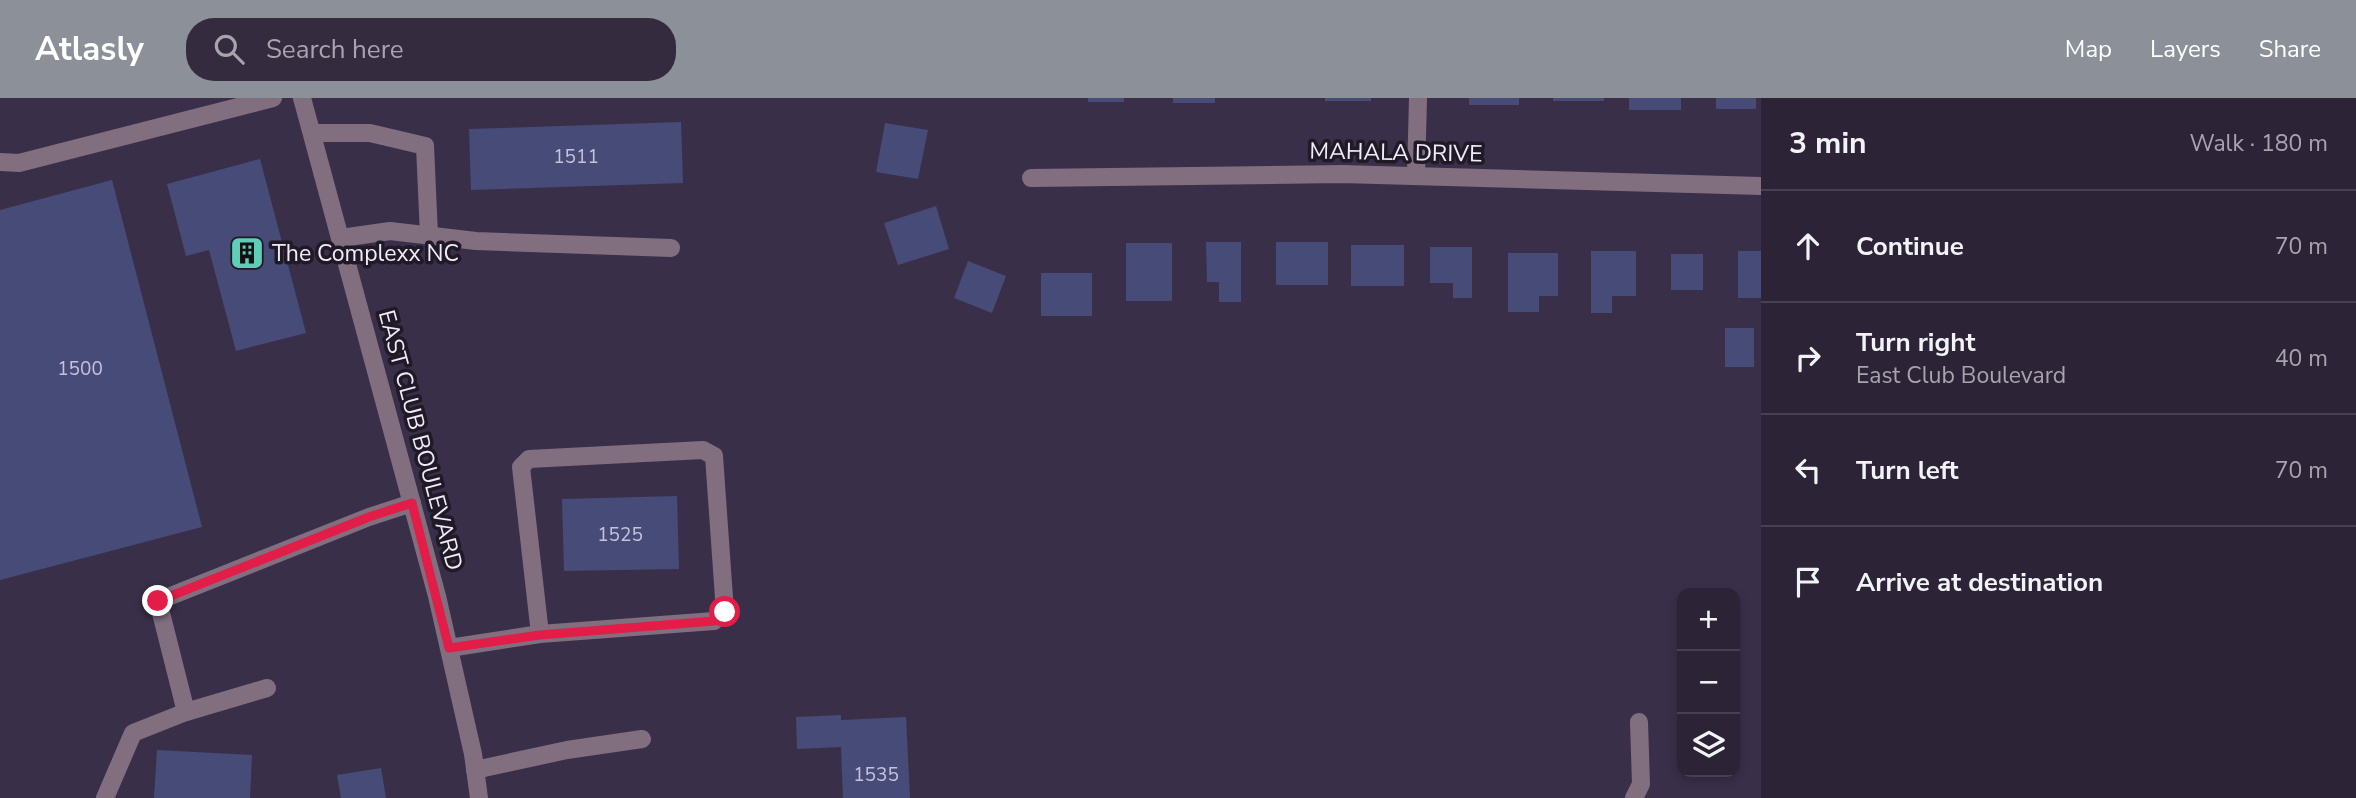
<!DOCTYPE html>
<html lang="en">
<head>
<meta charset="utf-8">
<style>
  :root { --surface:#2c2337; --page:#342b3f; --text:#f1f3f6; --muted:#a6a4ad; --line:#484052; --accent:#8c9099 }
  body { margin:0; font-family:"Nunito Sans",sans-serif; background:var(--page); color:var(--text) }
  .controls { position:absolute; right:21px; bottom:21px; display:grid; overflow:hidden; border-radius:14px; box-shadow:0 4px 10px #0003 }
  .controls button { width:63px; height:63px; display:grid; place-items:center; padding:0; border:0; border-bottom:2px solid var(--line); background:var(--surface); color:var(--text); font:35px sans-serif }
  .stop { position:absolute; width:21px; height:21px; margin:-16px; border:5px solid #e11d48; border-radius:50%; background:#fff }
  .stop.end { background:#e11d48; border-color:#fff; box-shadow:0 2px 7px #0008 }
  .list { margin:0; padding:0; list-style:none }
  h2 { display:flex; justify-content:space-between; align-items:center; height:91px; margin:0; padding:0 28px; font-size:30px }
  h2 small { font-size:23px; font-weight:400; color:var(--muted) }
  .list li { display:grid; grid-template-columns:46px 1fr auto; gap:21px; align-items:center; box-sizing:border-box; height:112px; padding:0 28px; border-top:2px solid var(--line) }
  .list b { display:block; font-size:26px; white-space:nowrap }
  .list p { margin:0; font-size:23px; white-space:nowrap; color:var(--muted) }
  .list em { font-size:23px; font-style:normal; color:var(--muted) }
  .icon { flex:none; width:38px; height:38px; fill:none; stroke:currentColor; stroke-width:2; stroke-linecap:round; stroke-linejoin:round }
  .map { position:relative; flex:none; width:1761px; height:700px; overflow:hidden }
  header { display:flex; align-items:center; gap:42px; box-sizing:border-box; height:98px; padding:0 35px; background:var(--accent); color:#fff }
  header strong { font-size:33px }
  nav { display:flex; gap:38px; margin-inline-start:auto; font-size:24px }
  .search { width:490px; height:63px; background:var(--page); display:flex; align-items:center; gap:18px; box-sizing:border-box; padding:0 24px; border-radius:28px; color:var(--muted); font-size:26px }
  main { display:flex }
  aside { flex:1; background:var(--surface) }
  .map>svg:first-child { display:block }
  .building { fill:#464b78 }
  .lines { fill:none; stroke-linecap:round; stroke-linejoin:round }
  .minor { stroke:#816f80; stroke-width:18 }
  .route { stroke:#e11d48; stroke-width:9 }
  .labels { text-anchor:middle; stroke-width:7; stroke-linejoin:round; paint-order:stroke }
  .number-label { font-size:19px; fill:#c6c2da }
  .street-label { font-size:23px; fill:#f0eafb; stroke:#1f1a26 }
  .poi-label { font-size:23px; fill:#f0eafb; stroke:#1f1a26; text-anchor:start }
</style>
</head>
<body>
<header>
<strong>Atlasly</strong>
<div class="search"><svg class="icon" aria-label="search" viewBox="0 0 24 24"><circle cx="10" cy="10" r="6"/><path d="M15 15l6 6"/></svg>Search here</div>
<nav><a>Map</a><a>Layers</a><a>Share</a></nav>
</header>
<main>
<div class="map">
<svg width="1761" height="700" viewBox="0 0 1761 700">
  <rect width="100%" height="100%" fill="#3a2f49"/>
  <g class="building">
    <rect x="1088" y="0" width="36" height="4"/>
    <rect x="1173" y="0" width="42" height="5"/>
    <rect x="1325" y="0" width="46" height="3"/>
    <rect x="1469" y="0" width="50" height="7"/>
    <rect x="1553" y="0" width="51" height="3"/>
    <rect x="1629" y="0" width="52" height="12"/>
    <rect x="1716" y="0" width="40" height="11"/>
    <polygon points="681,24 683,85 471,92 469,31"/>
    <polygon points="885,25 928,32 918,81 876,74"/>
    <polygon points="260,61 306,235 236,253 209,152 186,158 167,86"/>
    <polygon points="112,82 202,429 0,482 0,112"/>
    <polygon points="936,108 949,151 898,167 884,125"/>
    <polygon points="1206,144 1241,144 1241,204 1219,204 1219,184 1207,184"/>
    <rect x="1276" y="144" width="52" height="43"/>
    <rect x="1126" y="145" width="46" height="58"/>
    <rect x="1351" y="147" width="53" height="41"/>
    <polygon points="1430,149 1472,149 1472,200 1453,200 1453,185 1430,185"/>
    <polygon points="1591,153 1636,153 1636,198 1612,198 1612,215 1591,215"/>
    <rect x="1738" y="153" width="23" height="47"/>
    <polygon points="1508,155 1558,155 1558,198 1539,198 1539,214 1508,214"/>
    <rect x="1671" y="156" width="32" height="36"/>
    <polygon points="968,163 1006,178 992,215 954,200"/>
    <rect x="1041" y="175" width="51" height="43"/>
    <rect x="1725" y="230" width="29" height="39"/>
    <polygon points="677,398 679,471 564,473 562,401"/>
    <polygon points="841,617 841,622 906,619 910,700 843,700 841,649 797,651 796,619"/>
    <polygon points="157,652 252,657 250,700 154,700"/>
    <polygon points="381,670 386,700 341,700 337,677"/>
  </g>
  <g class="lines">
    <g class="minor">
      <polyline points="302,0 437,498 473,656 479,700"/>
      <polyline points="312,35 370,35 425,48 429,137"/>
      <polyline points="0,64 19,65 273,0"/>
      <polyline points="1416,77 1418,0"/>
      <polyline points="1031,80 1342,76 1761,88"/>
      <polyline points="341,140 390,133 476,143 671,150"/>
      <polyline points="449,550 540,536 714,523 725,514 714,358 703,352 529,361 521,369 540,536"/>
      <polyline points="267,590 186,614 158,503 369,419 412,405"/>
      <polyline points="475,672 567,652 642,641"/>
      <polyline points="105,700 133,635 186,614"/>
      <polyline points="1634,700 1641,686 1639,624"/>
    </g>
  </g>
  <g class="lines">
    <polyline class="route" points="158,503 369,419 412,405 449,550 540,537 714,523 725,514"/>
  </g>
  <defs>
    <g id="building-square" transform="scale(1.75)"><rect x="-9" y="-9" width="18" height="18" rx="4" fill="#5eceb8" stroke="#1f1a26"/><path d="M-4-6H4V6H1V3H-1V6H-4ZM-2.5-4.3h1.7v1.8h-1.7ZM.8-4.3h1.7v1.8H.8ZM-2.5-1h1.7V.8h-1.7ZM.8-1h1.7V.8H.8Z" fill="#111"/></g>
  </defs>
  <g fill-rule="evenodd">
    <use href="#building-square" x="247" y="155"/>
  </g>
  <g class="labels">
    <g class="number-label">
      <text x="576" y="65">1511</text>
      <text x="80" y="277">1500</text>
      <text x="620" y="443">1525</text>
      <text x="876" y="683">1535</text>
    </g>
    <g class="street-label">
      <text transform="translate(1396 54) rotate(1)" y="8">MAHALA DRIVE</text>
      <text transform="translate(421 342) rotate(75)" y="8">EAST CLUB BOULEVARD</text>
    </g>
    <g class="poi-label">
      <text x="272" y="163">The Complexx NC</text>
    </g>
  </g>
</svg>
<div class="controls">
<button>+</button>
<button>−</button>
<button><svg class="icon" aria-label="layers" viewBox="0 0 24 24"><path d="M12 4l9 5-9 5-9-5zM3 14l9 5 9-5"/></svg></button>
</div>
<div class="stop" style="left:725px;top:514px"></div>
<div class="stop end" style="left:158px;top:503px"></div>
</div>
<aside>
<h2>3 min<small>Walk · 180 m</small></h2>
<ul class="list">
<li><svg class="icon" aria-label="ahead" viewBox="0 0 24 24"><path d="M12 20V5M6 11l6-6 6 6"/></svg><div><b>Continue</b></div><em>70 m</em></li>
<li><svg class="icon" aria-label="right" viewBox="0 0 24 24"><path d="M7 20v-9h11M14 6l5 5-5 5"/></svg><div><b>Turn right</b><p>East Club Boulevard</p></div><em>40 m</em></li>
<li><svg class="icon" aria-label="left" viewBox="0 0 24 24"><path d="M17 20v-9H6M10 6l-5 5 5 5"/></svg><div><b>Turn left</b></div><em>70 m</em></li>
<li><svg class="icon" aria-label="arrive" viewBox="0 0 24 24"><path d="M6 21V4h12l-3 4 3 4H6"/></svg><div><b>Arrive at destination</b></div></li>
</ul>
</aside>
</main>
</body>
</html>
